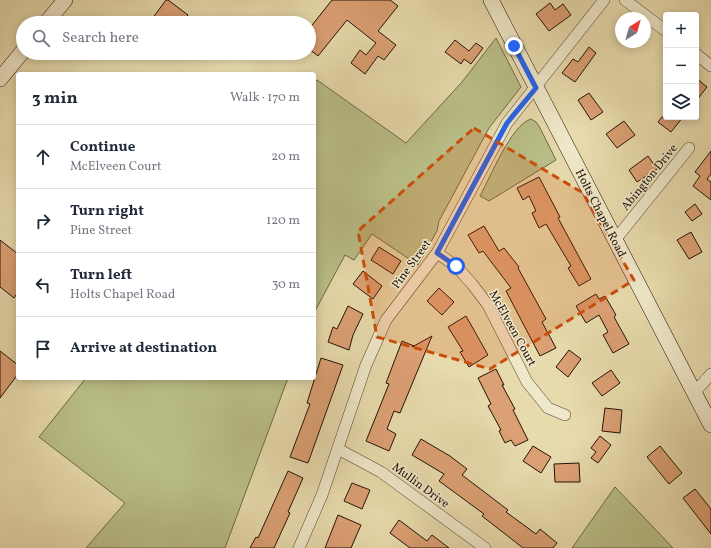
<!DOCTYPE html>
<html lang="en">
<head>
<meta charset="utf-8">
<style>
  :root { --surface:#fff; --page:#f2f2f3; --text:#1f2937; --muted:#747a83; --line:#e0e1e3 }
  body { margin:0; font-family:Vollkorn,serif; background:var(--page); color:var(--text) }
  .controls { position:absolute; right:12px; top:12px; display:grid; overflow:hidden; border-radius:4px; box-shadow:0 2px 10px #0003 }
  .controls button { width:36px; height:36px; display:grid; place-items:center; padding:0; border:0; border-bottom:1px solid var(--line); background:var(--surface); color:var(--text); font:20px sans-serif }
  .compass { position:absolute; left:615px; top:12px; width:36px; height:36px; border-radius:50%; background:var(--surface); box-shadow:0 2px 10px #0003; rotate:37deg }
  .stop { position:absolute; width:12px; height:12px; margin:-9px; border:3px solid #2563eb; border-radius:50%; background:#fff }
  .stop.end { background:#2563eb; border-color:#fff; box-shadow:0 1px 4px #0008 }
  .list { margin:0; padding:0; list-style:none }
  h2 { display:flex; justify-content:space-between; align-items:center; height:52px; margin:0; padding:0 16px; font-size:17px }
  h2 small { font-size:13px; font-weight:400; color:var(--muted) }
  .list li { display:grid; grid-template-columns:26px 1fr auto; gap:12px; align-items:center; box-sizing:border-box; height:64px; padding:0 16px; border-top:1px solid var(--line) }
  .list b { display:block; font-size:15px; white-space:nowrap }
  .list p { margin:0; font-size:13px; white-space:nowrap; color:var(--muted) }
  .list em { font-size:13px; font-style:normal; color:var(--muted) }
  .icon { flex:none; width:22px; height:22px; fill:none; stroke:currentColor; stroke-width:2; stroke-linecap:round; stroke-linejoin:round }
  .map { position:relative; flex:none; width:711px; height:548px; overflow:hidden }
  .search { position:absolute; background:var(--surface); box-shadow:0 2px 10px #0003; left:16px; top:16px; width:300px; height:44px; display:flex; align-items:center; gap:10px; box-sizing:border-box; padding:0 14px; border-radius:22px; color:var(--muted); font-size:15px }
  .panel { position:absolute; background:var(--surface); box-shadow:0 2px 10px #0003; left:16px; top:72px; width:300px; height:308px; border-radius:4px }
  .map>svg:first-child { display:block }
  .green { fill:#b9be87; stroke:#6e6848 }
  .building { fill:#dba073; stroke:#231208 }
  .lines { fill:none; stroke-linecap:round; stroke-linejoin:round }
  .street-casing { stroke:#544431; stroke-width:12 }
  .secondary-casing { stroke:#231208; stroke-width:16 }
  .street { stroke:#efe7c9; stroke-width:11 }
  .secondary { stroke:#efe7c9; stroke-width:15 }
  .route { stroke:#2563eb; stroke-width:5 }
  .marked { fill:#ca4e0b; fill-opacity:0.2; stroke:#ca4e0b; stroke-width:3; stroke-dasharray:8 5; stroke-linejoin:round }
  .labels { text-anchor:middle; stroke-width:3; stroke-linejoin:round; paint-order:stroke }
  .street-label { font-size:12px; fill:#231208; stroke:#efe7c9 }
</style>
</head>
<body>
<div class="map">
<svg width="711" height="548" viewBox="0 0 711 548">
  <rect width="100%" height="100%" fill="#e7daac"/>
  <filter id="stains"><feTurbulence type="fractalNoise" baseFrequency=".005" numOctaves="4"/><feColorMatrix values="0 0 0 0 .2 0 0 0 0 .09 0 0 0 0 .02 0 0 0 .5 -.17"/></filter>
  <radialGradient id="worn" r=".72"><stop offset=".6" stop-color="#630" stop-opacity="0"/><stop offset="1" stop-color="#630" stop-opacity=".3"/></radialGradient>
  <g class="green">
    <polygon points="496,38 521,87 489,128 439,221 437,231 418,265 372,234 354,260 345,255 314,313 314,84 317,80 406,143 462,82"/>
    <path d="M 531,119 L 536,122 L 539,126 L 556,160 L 489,201 L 480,196 C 490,178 511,125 531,119 Z"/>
    <polygon points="86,378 288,378 225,548 86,548 125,503 39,437"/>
    <polygon points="615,487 673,548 572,548"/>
  </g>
  <g class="building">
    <polygon points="166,0 168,0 188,15 182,23 178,23 174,20 171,23 149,23"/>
    <polygon points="332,0 390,0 398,6 378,31 396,45 384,60 378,56 365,74 351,63 360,50 366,55 376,43 347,20 318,56 309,49 309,29"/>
    <polygon points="550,3 555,10 563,4 571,15 549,31 536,14"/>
    <polygon points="455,40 469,51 476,43 483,48 471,64 464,59 461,64 445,52"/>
    <polygon points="589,47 596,53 575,82 562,73 573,59 578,62"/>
    <polygon points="696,78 707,87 696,101"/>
    <polygon points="589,93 603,112 591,120 578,100"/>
    <polygon points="662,117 683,117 671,132 658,122"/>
    <polygon points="624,121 635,135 617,148 606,134"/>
    <polygon points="711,151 711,174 707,179 711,182 711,200 693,186 700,176 695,172"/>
    <polygon points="648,156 657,169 637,182 629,170"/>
    <polygon points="539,177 560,217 558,218 591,279 579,286 568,268 571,266 546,224 539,228 532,213 536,211 529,196 523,200 517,188"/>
    <polygon points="695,204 702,214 692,221 685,212"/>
    <polygon points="484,226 499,251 504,248 519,267 518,268 546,319 542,322 556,348 540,356 506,291 511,288 483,251 479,253 468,235"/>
    <polygon points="691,232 702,252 689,259 677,240"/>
    <polygon points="0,240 18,254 18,292 14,298 0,287"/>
    <polygon points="379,247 401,261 393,274 371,260"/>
    <polygon points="363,271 382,286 373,299 353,284"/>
    <polygon points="439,288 454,302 442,315 427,301"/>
    <polygon points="596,294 599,299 605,296 616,315 614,317 629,344 613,353 603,335 608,332 599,315 586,323 576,306"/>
    <polygon points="348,306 363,314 353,335 349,350 328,342 333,327 337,329"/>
    <polygon points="466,316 488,355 469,367 460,352 463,351 448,327"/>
    <polygon points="432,336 400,413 394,411 387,429 396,434 389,451 366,441 389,384 386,383 402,341 414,346 412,347"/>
    <polygon points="569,350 581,359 568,377 556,367"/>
    <polygon points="0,351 18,365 18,374 0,398"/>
    <polygon points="321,358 343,365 308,463 290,457 310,404 307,403"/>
    <polygon points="496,369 504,385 502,385 515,409 513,410 528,440 515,446 511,440 505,443 499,431 501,430 488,406 491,404 478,378"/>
    <polygon points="611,370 620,383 602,396 592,383"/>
    <polygon points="605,408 622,410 620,433 602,431"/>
    <polygon points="600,436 611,445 598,463 591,458 596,452 591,448"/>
    <polygon points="421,439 450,456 467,469 462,475 508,510 506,512 536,534 540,529 557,543 553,548 523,548 482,516 484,514 439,481 444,474 412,455"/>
    <polygon points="533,446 551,457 541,473 523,461"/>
    <polygon points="660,446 682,473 669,484 647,457"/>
    <polygon points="579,463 580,482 555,482 554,464"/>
    <polygon points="288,471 303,478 288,512 290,513 274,548 250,548 256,537 258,538"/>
    <polygon points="352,483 370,490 362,509 344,501"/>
    <polygon points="695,489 711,509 711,534 683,498"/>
    <polygon points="338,515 361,525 351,548 325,548"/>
    <polygon points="399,520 427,541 432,535 449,548 410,548 390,533"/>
  </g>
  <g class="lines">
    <g class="street-casing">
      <g id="street">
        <polyline points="625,0 666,31"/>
        <polyline points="696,54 711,66"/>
        <polyline points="615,240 689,148"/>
        <polyline points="437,253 456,266 472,284 488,305 527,382 548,408 565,415"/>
        <polyline points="694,393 711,374"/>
        <polyline points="338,449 381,472 485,548"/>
        <polyline points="299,548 322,495 366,365 386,320 437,253 507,123 604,0"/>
      </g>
    </g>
    <g class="secondary-casing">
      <g id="secondary">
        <polyline points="491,0 711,425"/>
        <polyline points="46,23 65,0"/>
        <polyline points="0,79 23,51"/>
      </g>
    </g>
    <use href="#street" class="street"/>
    <use href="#secondary" class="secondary"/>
  </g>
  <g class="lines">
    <polyline class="route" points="456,266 437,253 507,123 536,88 514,46"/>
  </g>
  <path class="marked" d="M 474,128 L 583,193 L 634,280 L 490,369 L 377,337 L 358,231 Z"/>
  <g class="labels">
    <g class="street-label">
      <text transform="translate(649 177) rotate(-51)" y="4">Abington Drive</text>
      <text transform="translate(601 213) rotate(63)" y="4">Holts Chapel Road</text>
      <text transform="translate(411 264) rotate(-54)" y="4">Pine Street</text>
      <text transform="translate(513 328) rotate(61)" y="4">McElveen Court</text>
      <text transform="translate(421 485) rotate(36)" y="4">Mullin Drive</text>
    </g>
  </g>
  <rect width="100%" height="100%" filter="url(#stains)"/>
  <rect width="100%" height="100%" fill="url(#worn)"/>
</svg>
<div class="controls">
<button>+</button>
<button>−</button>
<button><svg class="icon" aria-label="layers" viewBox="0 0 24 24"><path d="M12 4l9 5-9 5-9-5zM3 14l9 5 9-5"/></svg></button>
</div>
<svg class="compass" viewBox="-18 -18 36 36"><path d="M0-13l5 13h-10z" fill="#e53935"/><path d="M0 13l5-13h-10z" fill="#747a83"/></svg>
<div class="stop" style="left:456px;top:266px"></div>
<div class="stop end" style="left:514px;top:46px"></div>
<div class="search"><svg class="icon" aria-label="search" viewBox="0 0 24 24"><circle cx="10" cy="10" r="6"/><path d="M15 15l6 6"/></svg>Search here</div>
<section class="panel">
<h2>3 min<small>Walk · 170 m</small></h2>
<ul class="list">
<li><svg class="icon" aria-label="ahead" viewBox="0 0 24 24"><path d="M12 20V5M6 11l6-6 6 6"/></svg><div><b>Continue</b><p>McElveen Court</p></div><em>20 m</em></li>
<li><svg class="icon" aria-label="right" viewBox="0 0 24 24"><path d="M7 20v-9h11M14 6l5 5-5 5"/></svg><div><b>Turn right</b><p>Pine Street</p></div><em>120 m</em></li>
<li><svg class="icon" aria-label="left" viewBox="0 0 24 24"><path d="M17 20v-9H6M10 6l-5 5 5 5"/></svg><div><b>Turn left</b><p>Holts Chapel Road</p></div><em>30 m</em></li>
<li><svg class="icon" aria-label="arrive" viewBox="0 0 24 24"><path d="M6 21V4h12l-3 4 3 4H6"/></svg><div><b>Arrive at destination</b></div></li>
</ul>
</section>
</div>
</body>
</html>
